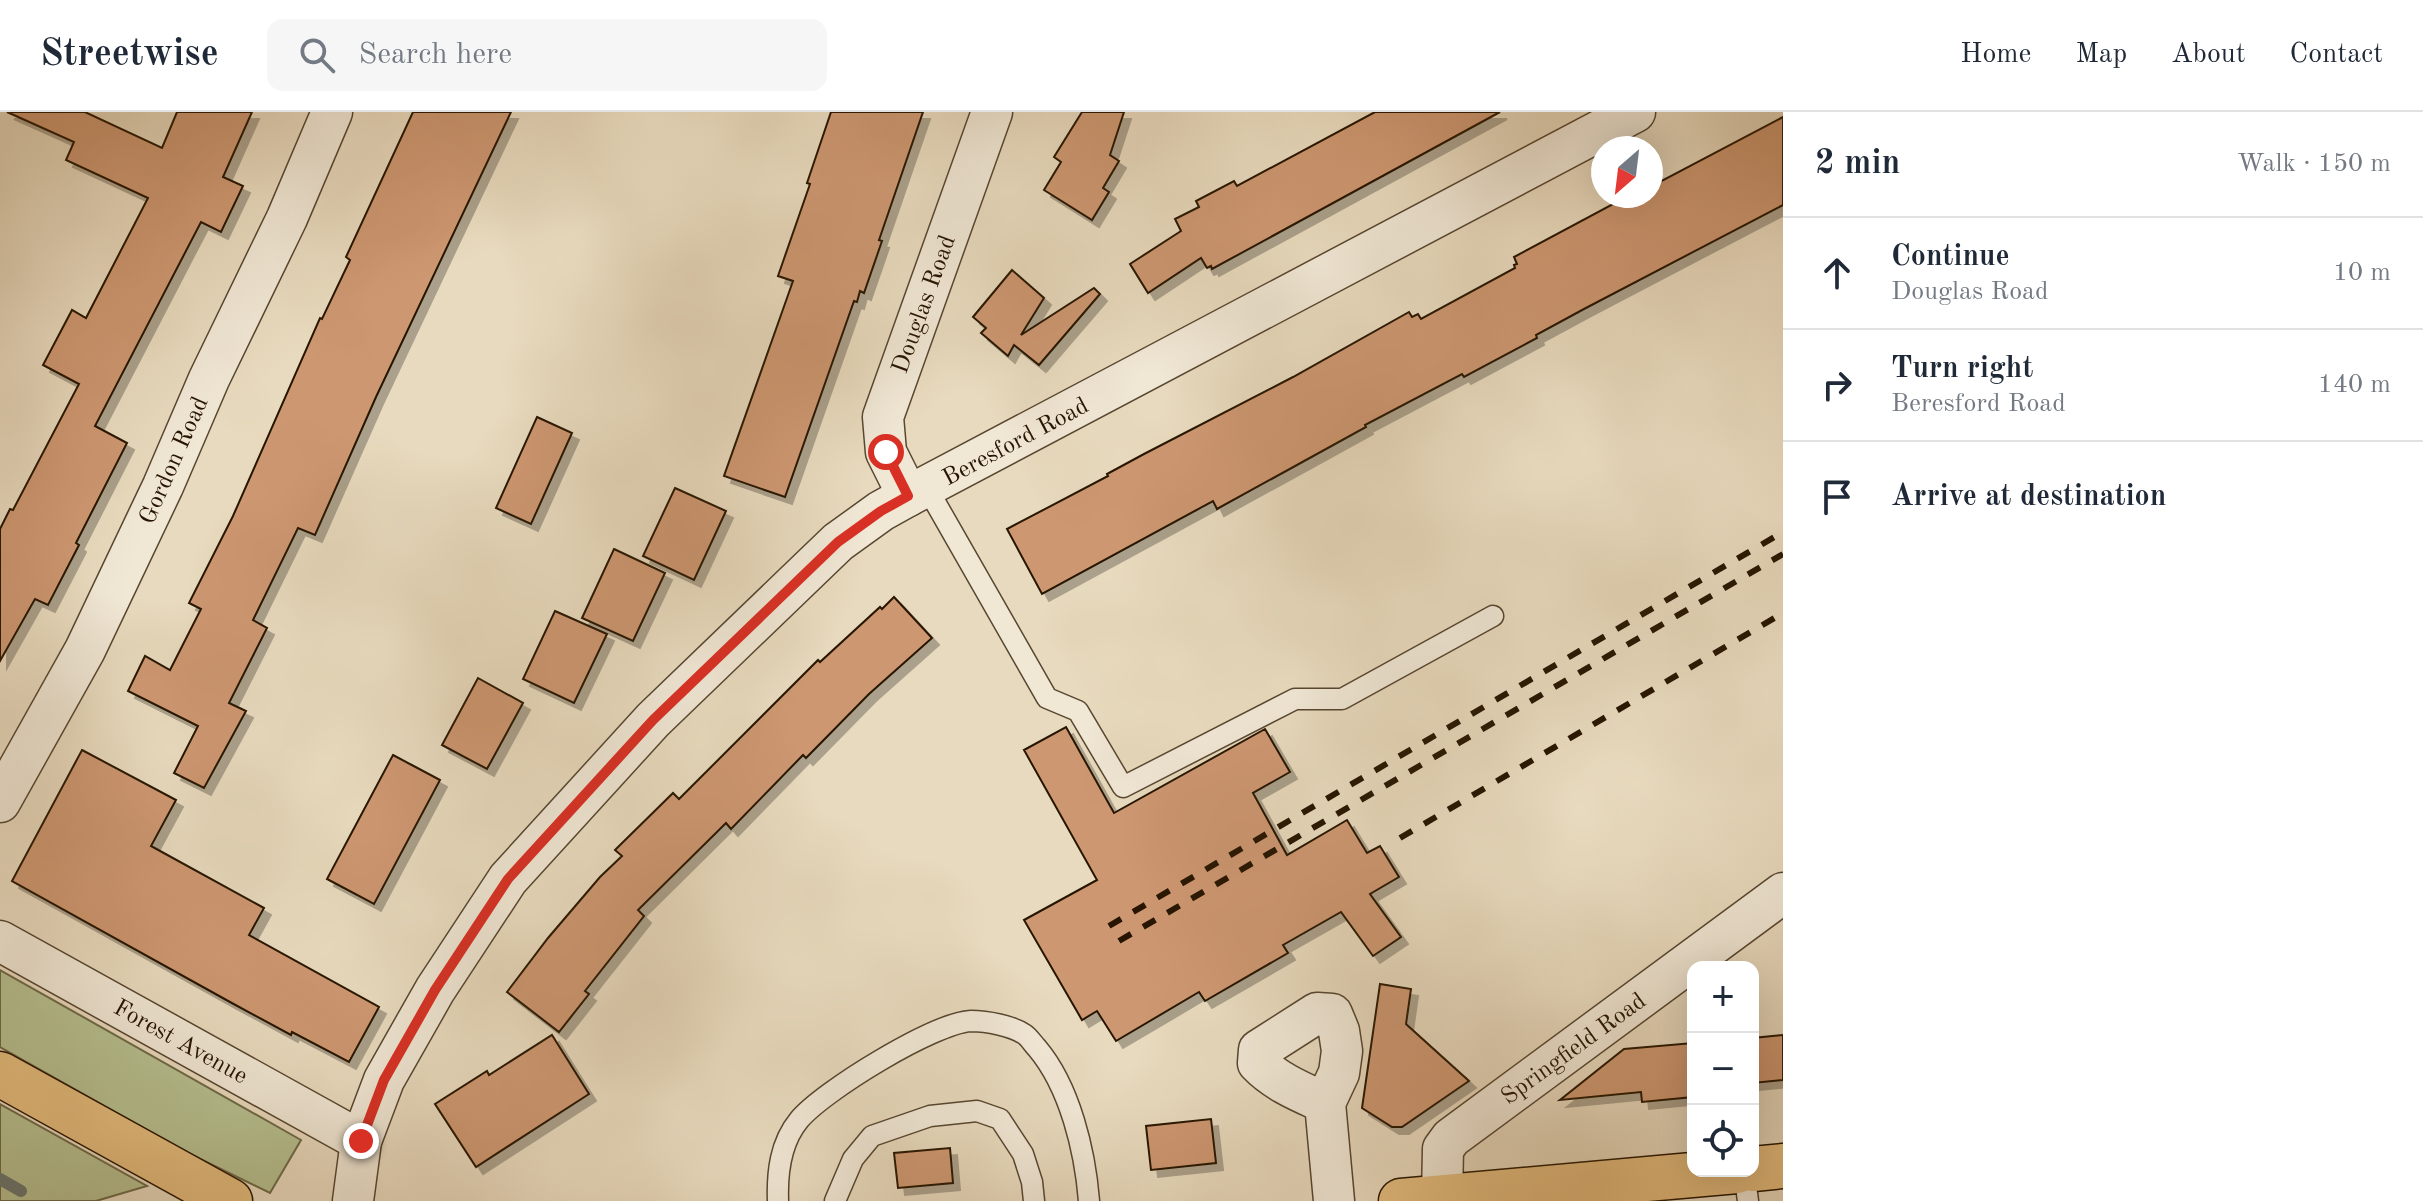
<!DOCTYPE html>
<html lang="en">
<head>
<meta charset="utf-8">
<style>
  :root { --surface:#fff; --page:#f6f6f7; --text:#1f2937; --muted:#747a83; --line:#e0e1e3 }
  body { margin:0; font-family:"Old Standard TT",serif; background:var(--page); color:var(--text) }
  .controls { position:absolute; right:24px; bottom:24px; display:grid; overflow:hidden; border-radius:16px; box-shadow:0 8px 32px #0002 }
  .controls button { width:72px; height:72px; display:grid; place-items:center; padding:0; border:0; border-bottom:2px solid var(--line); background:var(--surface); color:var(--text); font:40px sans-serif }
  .compass { position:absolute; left:1591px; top:24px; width:72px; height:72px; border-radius:50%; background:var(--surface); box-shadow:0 8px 32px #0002; rotate:208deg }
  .stop { position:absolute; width:24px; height:24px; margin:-18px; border:6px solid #d93025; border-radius:50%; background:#fff }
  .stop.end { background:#d93025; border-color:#fff; box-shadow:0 2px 8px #0008 }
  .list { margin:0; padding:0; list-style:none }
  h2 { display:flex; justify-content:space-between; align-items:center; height:104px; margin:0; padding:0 32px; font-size:34px }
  h2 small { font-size:26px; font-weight:400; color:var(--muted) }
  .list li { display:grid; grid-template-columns:52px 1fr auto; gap:24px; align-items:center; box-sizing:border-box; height:112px; padding:0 32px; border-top:2px solid var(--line) }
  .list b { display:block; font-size:30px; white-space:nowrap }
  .list p { margin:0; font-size:26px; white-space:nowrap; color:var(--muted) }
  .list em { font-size:26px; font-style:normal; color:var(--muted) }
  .icon { flex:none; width:44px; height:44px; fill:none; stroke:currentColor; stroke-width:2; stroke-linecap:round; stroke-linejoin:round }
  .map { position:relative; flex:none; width:1783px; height:1089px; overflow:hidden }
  header { display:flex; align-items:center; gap:48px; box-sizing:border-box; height:112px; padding:0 40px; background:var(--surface); border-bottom:2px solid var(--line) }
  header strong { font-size:38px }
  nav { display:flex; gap:44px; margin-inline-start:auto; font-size:28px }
  .search { width:560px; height:72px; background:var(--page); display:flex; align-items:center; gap:20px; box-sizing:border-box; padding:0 28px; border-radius:16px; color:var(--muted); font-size:30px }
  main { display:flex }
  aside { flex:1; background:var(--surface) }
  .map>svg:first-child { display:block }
  .green { fill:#b6c091; stroke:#6e6a49; stroke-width:2 }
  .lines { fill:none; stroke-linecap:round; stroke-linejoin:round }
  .stream { stroke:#6b7770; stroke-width:12 }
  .building { fill:#cd9771; stroke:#271501; stroke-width:2; filter:url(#shadow) }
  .service-casing { stroke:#574630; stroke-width:23 }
  .minor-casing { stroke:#574630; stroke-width:43 }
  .primary-casing { stroke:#271501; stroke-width:47 }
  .service { stroke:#f0e7d5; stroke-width:20 }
  .minor { stroke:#f0e7d5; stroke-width:40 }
  .primary { stroke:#e4bd7f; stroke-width:44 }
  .rail { stroke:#271501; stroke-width:6; stroke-dasharray:14 14; stroke-linecap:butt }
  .route { stroke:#d93025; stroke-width:10 }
  .labels { text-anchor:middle; stroke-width:6; stroke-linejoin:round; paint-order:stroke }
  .street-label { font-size:24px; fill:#271501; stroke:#f0e7d5 }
</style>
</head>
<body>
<header>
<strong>Streetwise</strong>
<div class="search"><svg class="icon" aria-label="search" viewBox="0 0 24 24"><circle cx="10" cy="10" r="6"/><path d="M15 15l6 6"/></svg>Search here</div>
<nav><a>Home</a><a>Map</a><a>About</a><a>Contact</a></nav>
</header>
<main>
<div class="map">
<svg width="1783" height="1089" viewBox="0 0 1783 1089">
  <defs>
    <filter id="shadow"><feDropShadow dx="7" dy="7" stdDeviation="0" flood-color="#0004"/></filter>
  </defs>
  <rect width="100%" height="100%" fill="#e8dabe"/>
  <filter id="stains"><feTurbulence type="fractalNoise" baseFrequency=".0025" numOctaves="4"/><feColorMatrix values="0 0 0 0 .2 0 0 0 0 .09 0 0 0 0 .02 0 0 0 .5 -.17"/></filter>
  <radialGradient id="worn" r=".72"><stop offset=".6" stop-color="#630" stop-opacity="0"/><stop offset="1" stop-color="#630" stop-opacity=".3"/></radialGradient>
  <g class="green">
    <polygon points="0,858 301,1028 270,1081 188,1041 0,935"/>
    <polygon points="0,992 147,1074 96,1089 0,1089"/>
  </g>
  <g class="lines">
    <polyline class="stream" points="0,1067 21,1079"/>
  </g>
  <g class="building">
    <polygon points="7,0 85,0 162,36 177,0 252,0 223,65 243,74 221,120 201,110 95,314 127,331 76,431 79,433 48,493 35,487 0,549 0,417 10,397 13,398 79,272 43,253 72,198 86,206 148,86 66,48 74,30"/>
    <polygon points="413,0 511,0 376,285 315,423 298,416 253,508 267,516 229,591 246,599 204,676 174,661 198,614 128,579 145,544 170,558 201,497 189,491 233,404 320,206 322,207 350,148 346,145"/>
    <polygon points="831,0 923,0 879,128 882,129 864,181 860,179 857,190 854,189 785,385 724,364 793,169 778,164 810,72 807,71"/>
    <polygon points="1082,0 1124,0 1110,43 1119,49 1103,76 1109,80 1092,108 1044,78 1061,50 1054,45"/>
    <polygon points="1375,0 1500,0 1212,157 1211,154 1207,156 1201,146 1148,181 1130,152 1181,119 1175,107 1199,95 1196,89 1234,69 1237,74"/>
    <polygon points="1783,5 1783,93 1584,197 1536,223 1537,226 1464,265 1462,262 1365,313 1366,315 1217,397 1213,389 1042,482 1007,417 1108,364 1107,362 1144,342 1293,265 1409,200 1412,205 1418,202 1421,207 1515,156 1514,153 1517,152 1514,145 1628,84 1651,84 1651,72 1655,70 1656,72"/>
    <polygon points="1012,158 1044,186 1021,223 1094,176 1100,182 1039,253 1014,233 1008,244 981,221 986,216 973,205"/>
    <polygon points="537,305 572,321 531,412 496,396"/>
    <polygon points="675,376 726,399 694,468 643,444"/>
    <polygon points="614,437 665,461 633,529 582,506"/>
    <polygon points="894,485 932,526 869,582 806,646 803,643 731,717 726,711 638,798 644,804 585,879 589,882 559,920 507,880 548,826 600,765 622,744 615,738 673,681 679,687 818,548 820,550 880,495 882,497"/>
    <polygon points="555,499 607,522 574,591 523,567"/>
    <polygon points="478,566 523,591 487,657 442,633"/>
    <polygon points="1066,615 1114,701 1265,617 1290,660 1253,681 1287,743 1347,708 1367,741 1380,734 1399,765 1370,782 1401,825 1373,844 1341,800 1283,833 1288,841 1205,889 1199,880 1116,929 1097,899 1082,908 1024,808 1097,768 1024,638"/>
    <polygon points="82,638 176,688 151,734 264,796 249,823 379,895 349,950 292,920 291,923 230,890 12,769"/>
    <polygon points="393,643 440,668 374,792 327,767"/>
    <polygon points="1380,872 1411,877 1406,912 1469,969 1402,1015 1392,1015 1362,996"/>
    <polygon points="552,923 589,982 476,1055 435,992 487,959 489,963"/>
    <polygon points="1783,923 1783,968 1753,971 1753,926"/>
    <polygon points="1693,931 1693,985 1642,990 1641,980 1560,988 1624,937"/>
    <polygon points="1211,1007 1216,1051 1151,1058 1146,1014"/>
    <polygon points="950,1036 953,1071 898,1076 894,1041"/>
  </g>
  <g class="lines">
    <g class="service-casing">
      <g id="service">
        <polyline points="927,376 1047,586 1078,599 1123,675 1295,587 1342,587 1493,504"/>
        <polyline points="1744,1059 1748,1089"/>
        <path d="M 778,1089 C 777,1061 780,1031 799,1008 C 823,979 934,911 971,909 C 987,909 1012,914 1024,922 C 1029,925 1033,932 1037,936 C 1070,975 1085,1039 1089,1089"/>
        <polyline points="835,1089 853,1047 872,1024 930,1004 977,999 1000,1007 1023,1042 1032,1070 1034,1089"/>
      </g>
    </g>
    <g class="minor-casing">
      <g id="minor">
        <polyline points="908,384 886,340 883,305 992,0"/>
        <polyline points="0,690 85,538 163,374 209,267 287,106 332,0"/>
        <polyline points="0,829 361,1029"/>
        <path d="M 1325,991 C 1301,980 1276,970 1258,951 L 1259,938 L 1317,901 L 1332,902 L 1339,919 L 1342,939 L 1339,961 L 1325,991 L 1334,1089"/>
        <polyline points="1442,1085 1443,1037 1451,1026 1783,781"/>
        <polyline points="353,1089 361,1029 384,968 435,878 508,767 653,608 838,430 881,399 908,384 1635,0"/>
      </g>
    </g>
    <g class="primary-casing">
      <g id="primary">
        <polyline points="0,962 230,1089"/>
        <polyline points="1753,1057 1783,1054"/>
        <polyline points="1401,1089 1737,1059"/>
      </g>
    </g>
    <use href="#service" class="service"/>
    <use href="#minor" class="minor"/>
    <use href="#primary" class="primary"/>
    <g class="rail">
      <polyline points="1400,726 1783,501"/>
      <polyline points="1109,814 1783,420"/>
      <polyline points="1119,829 1783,442"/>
    </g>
  </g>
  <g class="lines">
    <polyline class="route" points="361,1029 384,968 435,878 508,767 653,608 838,430 881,399 908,384 886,340"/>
  </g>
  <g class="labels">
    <g class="street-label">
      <text transform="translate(923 192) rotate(-70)" y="8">Douglas Road</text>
      <text transform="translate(1015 329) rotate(-28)" y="8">Beresford Road</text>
      <text transform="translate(173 348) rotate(-66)" y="8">Gordon Road</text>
      <text transform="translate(181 929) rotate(29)" y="8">Forest Avenue</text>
      <text transform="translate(1573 936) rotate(-36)" y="8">Springfield Road</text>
    </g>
  </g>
  <rect width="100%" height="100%" filter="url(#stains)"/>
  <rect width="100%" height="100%" fill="url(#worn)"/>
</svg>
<div class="controls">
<button>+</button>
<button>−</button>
<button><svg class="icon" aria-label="locate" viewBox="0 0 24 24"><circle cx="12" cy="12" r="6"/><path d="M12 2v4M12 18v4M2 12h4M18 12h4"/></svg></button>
</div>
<svg class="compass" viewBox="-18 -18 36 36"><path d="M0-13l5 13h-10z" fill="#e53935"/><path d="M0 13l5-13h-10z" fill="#747a83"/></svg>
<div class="stop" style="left:886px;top:340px"></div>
<div class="stop end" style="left:361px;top:1029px"></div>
</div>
<aside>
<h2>2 min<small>Walk · 150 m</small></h2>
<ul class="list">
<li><svg class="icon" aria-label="ahead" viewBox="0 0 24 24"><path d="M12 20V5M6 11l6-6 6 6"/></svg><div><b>Continue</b><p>Douglas Road</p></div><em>10 m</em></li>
<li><svg class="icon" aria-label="right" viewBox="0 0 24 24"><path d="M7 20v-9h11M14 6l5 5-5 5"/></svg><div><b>Turn right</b><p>Beresford Road</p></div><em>140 m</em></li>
<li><svg class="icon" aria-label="arrive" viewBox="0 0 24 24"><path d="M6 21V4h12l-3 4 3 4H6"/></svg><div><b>Arrive at destination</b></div></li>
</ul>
</aside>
</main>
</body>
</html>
